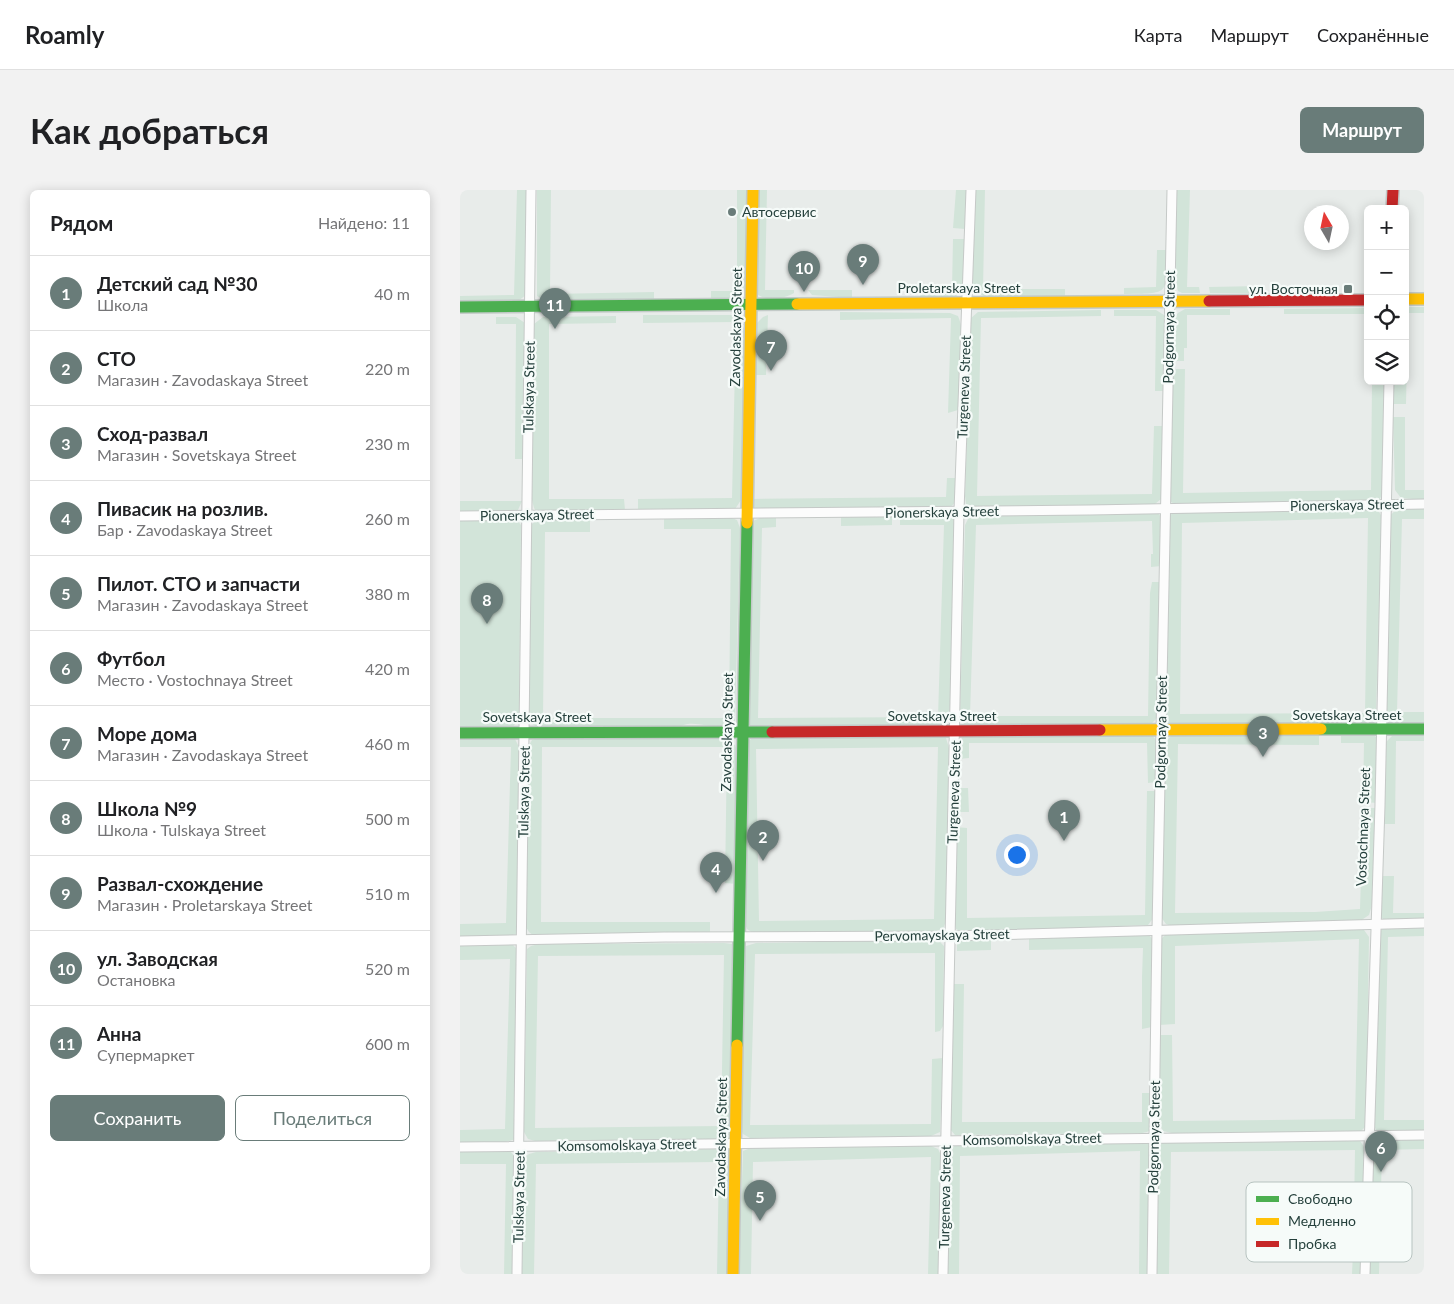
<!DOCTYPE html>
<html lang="ru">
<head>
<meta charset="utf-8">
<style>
  :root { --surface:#fff; --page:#f2f2f2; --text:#202124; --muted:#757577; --line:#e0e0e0; --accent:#697c79 }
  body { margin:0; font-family:Lato,sans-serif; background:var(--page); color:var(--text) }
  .controls { position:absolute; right:15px; top:15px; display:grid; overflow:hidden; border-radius:8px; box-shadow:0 2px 12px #0003 }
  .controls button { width:45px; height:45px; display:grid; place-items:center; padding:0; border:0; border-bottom:1px solid var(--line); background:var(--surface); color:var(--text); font:25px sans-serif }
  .compass { position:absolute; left:844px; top:15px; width:45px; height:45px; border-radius:50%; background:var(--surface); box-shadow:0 2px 12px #0003; rotate:351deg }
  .you { position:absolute; left:556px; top:664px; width:18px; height:18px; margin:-12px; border:4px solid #fff; border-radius:50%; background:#1a73e8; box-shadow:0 0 0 8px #1a73e833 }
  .badge { display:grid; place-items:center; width:32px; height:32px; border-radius:50%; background:var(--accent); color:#fff; font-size:16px; font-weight:700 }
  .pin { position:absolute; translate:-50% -41px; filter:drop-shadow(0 1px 2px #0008) }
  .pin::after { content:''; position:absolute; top:26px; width:18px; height:15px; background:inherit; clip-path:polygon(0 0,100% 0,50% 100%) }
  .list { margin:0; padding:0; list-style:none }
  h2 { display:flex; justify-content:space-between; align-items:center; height:65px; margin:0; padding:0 20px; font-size:21px }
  h2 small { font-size:16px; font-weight:400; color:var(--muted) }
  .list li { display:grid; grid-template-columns:32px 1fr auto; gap:15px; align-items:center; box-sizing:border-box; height:75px; padding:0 20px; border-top:1px solid var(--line) }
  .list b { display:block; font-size:19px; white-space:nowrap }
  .list p { margin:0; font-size:16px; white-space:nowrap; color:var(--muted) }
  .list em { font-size:16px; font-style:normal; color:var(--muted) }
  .actions { display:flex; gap:10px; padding:15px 20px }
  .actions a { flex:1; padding:11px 0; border:1px solid var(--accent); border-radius:8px; text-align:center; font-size:18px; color:var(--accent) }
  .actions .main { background:var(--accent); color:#fff }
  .icon { flex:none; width:28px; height:28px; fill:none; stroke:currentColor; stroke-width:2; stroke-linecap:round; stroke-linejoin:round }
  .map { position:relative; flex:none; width:964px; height:1084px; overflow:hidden; border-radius:8px }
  header { display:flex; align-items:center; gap:30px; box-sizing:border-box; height:70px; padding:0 25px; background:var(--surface); border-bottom:1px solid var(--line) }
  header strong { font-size:24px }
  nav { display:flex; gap:28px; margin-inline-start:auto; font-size:18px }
  .intro { display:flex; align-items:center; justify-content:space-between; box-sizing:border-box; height:120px; padding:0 30px }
  h1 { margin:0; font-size:35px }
  .button { padding:12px 22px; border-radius:8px; background:var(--accent); color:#fff; font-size:18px; font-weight:700 }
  main { display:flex; gap:30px; padding:0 30px }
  aside { flex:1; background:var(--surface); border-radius:8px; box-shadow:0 2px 12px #0003 }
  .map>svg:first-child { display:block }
  .green { fill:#d2e4d9; fill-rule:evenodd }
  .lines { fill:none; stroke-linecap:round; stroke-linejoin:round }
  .street-casing { stroke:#c5c9c7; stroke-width:11 }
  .fast-casing { stroke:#c3cac8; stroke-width:14 }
  .slow-casing { stroke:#c3cac8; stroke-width:14 }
  .jam-casing { stroke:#c3cac8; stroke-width:14 }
  .street { stroke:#fcfcfc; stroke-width:9 }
  .fast { stroke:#4caf50; stroke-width:11 }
  .slow { stroke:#ffc107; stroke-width:11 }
  .jam { stroke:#c62828; stroke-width:11 }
  .poi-dot { fill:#697c79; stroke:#f6fbf9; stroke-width:2 }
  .labels { text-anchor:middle; stroke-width:4.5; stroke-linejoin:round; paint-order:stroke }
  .poi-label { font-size:14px; fill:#25403c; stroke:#f6fbf9; text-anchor:start }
  .street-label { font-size:14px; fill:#25403c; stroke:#f6fbf9 }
  .key { fill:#f6fbf9; stroke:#b7c3c0; stroke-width:1 }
  .key-label { font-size:14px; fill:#25403c }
</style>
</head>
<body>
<header>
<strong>Roamly</strong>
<nav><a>Карта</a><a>Маршрут</a><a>Сохранённые</a></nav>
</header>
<div class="intro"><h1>Как добраться</h1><a class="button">Маршрут</a></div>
<main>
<aside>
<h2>Рядом<small>Найдено: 11</small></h2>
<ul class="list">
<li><span class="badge">1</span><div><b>Детский сад №30</b><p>Школа</p></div><em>40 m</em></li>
<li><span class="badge">2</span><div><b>СТО</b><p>Магазин · Zavodaskaya Street</p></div><em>220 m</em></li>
<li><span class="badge">3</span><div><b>Сход-развал</b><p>Магазин · Sovetskaya Street</p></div><em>230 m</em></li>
<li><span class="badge">4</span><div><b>Пивасик на розлив.</b><p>Бар · Zavodaskaya Street</p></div><em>260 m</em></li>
<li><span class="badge">5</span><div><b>Пилот. СТО и запчасти</b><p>Магазин · Zavodaskaya Street</p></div><em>380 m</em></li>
<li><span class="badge">6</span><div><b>Футбол</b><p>Место · Vostochnaya Street</p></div><em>420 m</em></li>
<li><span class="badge">7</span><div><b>Море дома</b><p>Магазин · Zavodaskaya Street</p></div><em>460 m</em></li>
<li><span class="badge">8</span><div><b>Школа №9</b><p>Школа · Tulskaya Street</p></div><em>500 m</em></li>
<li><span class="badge">9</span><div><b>Развал-схождение</b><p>Магазин · Proletarskaya Street</p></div><em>510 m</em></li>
<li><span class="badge">10</span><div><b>ул. Заводская</b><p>Остановка</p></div><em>520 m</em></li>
<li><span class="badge">11</span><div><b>Анна</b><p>Супермаркет</p></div><em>600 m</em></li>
</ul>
<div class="actions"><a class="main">Сохранить</a><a>Поделиться</a></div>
</aside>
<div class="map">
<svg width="964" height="1084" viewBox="0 0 964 1084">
  <rect width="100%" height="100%" fill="#e8ecea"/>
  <g class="green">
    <polygon points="57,0 67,0 66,105 58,111 0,112 0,106 54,105"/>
    <polygon points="77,0 91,0 90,104 194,102 194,110 84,110 77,106"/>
    <path d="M 277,0 L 287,0 L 286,96 C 281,113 266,109 251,109 L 251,101 L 277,101 Z"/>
    <path d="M 296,0 L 307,0 L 305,100 L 334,100 L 334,103 C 324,109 305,112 296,103 Z"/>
    <polygon points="496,0 507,0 505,39 493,38"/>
    <polygon points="514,0 525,0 523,99 605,99 605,106 526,107 515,102 511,94"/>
    <polygon points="715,0 730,0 727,97 739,97 740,103 722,103 718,101 717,97 714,28"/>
    <path d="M 493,49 L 505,49 C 504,59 506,102 496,106 C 486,109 470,107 460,107 L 460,100 L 492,99 Z"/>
    <path d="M 697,60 L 707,60 C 706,106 711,103 664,104 L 664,98 L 696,97 Z"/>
    <polygon points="801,96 801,103 750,103 749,97"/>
    <polygon points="348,100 392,100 392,108 352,105"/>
    <polygon points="945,117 964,117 964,123 948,123 946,214 934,214 934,191 945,191"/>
    <polygon points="908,118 908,124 824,124 824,119"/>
    <polygon points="725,119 770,119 770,125 727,125 727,158 724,158 724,171 712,171 714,128 718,123"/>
    <polygon points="641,120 641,126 521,128 517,306 692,304 694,236 703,236 701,309 695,314 683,316 516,318 506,314 505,306 511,128 518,122"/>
    <polygon points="654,120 696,120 704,125 706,130 704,201 695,201 696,126 654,126"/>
    <path d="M 380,122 L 490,123 L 498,126 C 507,145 500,197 498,220 L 488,223 L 491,128 L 380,130 Z"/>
    <polygon points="183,125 275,125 278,126 285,136 281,310 275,319 178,320 178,309 272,308 276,132 183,133"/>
    <polygon points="308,125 306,185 294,185 295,135 303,127"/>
    <polygon points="156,126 156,133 89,134 89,309 164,309 165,320 76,321 74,318 72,310 74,134 83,127"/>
    <polygon points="36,127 56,127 65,133 63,269 55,269 56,134 36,134"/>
    <polygon points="712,179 725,179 723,303 911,300 912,191 926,191 923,301 920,309 916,311 714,314 710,311"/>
    <polygon points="933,227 945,227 945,300 964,300 964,310 941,308 935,300"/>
    <path d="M 487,288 L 498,288 C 497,300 500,313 488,318 L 297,320 L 292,316 L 289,309 L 486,307 Z"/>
    <polygon points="0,311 62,311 58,320 55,322 0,322"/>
    <path d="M 964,318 L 964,329 L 942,329 L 937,522 L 964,522 L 964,533 L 933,533 L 927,530 L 926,527 L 931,325 C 938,315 953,318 964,318 Z"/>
    <path d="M 914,319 L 918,320 L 922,327 L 916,521 L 909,531 C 900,535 897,530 888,528 C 878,526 872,531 864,534 L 711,535 L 705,531 L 709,326 L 716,321 ZM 908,328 L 905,523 L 720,524 L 722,333 Z"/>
    <polygon points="698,323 701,327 701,376 691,377 691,364 693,364 692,331 516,335 510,526 688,526 690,403 692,392 701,392 697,528 691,534 505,535 501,531 500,526 505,335 509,327 523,324"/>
    <path d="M 491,325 L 495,330 L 491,485 C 489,500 492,518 487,532 L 478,536 L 291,537 L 289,535 L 293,331 L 300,328 L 316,328 L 316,337 L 302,338 L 298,528 L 478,527 L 484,335 L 440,335 L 440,326 Z"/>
    <polygon points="432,326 432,335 381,336 381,327"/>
    <path d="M 272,328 L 277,330 L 280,338 L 275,531 C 260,545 238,528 221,536 L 81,537 L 75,536 L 69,532 L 70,342 L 72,334 L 77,330 L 130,330 L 130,342 L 85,342 L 83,528 L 269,528 L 271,339 L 204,339 L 204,329 Z"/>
    <polygon points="0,330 57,330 61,335 59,531 52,537 0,537"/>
    <polygon points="859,544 859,555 718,554 715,723 855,722 900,719 903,618 918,618 912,715 909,725 900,731 712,736 706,734 701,727 705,552 712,545"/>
    <polygon points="881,544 913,544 916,547 918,613 903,612 904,553 881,553"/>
    <polygon points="692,545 696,550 696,592 688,593 687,553 509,553 509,568 498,569 499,553 503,546"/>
    <polygon points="964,545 964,551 936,551 935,634 923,634 926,552 932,546"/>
    <path d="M 478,546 L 486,548 L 489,558 L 486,731 L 483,739 L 474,742 L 293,743 L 287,739 L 285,734 L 288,552 L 291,549 ZM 478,557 L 474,729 L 299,731 L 296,559 Z"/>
    <polygon points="0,548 53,548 55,549 59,557 60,591 59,739 56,744 48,746 0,747 0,734 46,733 51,557 0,557"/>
    <polygon points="79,548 264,549 275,555 277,560 277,694 265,693 267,557 82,557 81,732 250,732 250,744 74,746 69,742 66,737 68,557 72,550"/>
    <polygon points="498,598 508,598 509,622 498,622"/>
    <polygon points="687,601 696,601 694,727 688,735 502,742 496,739 495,735 496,637 507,638 507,728 685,725"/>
    <polygon points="921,686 934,686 933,723 964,723 964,731 926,731 919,726"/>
    <polygon points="964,736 964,746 928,747 924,930 964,930 964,942 921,942 916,940 914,935 918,743 925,737"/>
    <polygon points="900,738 904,740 909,747 906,936 901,941 895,942 712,943 703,941 699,933 698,845 712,845 713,931 895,929 899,749 715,756 715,834 699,835 699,752 704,746 707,744"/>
    <polygon points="684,744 689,745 693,750 692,837 682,839 682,787 683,758 569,760 569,749"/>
    <polygon points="475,750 479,751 484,756 483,836 480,841 475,842 475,763 295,764 290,935 471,934 472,869 483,868 480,942 471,946 290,948 283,944 280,937 284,759 286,756 296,753"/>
    <polygon points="497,750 531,750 531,760 497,761"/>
    <path d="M 264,753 L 273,754 L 271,942 L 266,948 L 261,949 L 75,951 L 68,949 L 64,942 L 64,935 L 67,759 L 71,756 L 79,754 ZM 264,765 L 261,936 L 75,938 L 78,766 Z"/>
    <polygon points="53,755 60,762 56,949 45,952 0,953 0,940 45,939 50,769 0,770 0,756"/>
    <polygon points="494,794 504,794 502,932 682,932 682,903 691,903 690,940 687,942 682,943 495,945 490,939"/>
    <polygon points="964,947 964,959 922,960 919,1084 909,1084 913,952 916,950"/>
    <polygon points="899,949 904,957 903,1019 894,1019 895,960 711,962 709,1084 695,1084 699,952"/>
    <polygon points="688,953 690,955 688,1084 679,1084 680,961 500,966 499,1084 487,1084 489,960 497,954"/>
    <polygon points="471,956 478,959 481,965 479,1084 468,1084 471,967 293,972 291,1084 279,1084 283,961 293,957"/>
    <polygon points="260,959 269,965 267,1084 257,1084 259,972 76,974 74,1084 62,1084 64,968 69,964 76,962"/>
    <polygon points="0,962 51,962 57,970 55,1084 44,1084 46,974 0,974"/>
    <polygon points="894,1039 903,1039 901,1084 892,1084"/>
  </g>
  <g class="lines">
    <g class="street-casing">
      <g id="street">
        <polyline points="0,326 629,320 964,314"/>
        <polyline points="0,751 205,747 490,746 964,733"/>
        <polyline points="0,957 964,945"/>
        <polyline points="57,1084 71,0"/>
        <polyline points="483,1084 499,321 511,0"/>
        <polyline points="692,1084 697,740 712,0"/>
        <polyline points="905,1084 920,615 929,191"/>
      </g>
    </g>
    <g class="fast-casing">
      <g id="fast">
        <polyline points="0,117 337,114"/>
        <polyline points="861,539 964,539"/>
        <polyline points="0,543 312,542"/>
        <polyline points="277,855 287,333"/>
      </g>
    </g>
    <g class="slow-casing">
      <g id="slow">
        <polyline points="945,109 964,109"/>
        <polyline points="337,114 749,111"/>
        <polyline points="287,333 293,0"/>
        <polyline points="640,540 861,539"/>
        <polyline points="273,1084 277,855"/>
      </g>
    </g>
    <g class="jam-casing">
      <g id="jam">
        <polyline points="932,19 933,0"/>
        <polyline points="749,111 908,110"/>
        <polyline points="312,542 640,540"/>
      </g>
    </g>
    <use href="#street" class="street"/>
    <use href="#fast" class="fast"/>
    <use href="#slow" class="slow"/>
    <use href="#jam" class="jam"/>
  </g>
  <g class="poi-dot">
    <circle cx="272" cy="22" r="5"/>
    <rect x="883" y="94" width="10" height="10" rx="2.5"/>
  </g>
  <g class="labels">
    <g class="poi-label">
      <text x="282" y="27">Автосервис</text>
      <text x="878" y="104" text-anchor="end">ул. Восточная</text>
    </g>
    <g class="street-label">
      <text x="499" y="103">Proletarskaya Street</text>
      <text transform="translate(276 137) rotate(-89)" y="5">Zavodaskaya Street</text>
      <text transform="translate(709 137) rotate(-89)" y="5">Podgornaya Street</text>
      <text transform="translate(69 197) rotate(-89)" y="5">Tulskaya Street</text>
      <text transform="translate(504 197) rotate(-88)" y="5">Turgeneva Street</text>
      <text transform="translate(887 315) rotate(-1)" y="5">Pionerskaya Street</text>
      <text transform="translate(482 322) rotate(-1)" y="5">Pionerskaya Street</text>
      <text transform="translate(77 325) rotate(-1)" y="5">Pionerskaya Street</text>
      <text x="887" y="530">Sovetskaya Street</text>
      <text x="482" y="531">Sovetskaya Street</text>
      <text x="77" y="532">Sovetskaya Street</text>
      <text transform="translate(267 542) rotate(-89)" y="5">Zavodaskaya Street</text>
      <text transform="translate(701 542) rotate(-89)" y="5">Podgornaya Street</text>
      <text transform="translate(64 602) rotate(-89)" y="5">Tulskaya Street</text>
      <text transform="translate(494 602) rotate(-88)" y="5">Turgeneva Street</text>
      <text transform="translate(903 637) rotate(-88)" y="5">Vostochnaya Street</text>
      <text transform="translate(482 745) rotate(-1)" y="5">Pervomayskaya Street</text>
      <text transform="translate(261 947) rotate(-89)" y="5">Zavodaskaya Street</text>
      <text transform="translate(694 947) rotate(-89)" y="5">Podgornaya Street</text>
      <text transform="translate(572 949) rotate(-1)" y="5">Komsomolskaya Street</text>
      <text transform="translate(167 955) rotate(-1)" y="5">Komsomolskaya Street</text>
      <text transform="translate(59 1007) rotate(-89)" y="5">Tulskaya Street</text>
      <text transform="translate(485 1007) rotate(-89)" y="5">Turgeneva Street</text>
    </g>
  </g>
  <rect x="786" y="992" width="166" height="80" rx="8" class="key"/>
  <rect x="796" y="1006" width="23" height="6" fill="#4caf50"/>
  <rect x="796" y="1028" width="23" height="7" fill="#ffc107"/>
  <rect x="796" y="1051" width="23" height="6" fill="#c62828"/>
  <g class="key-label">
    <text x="828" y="1014">Свободно</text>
    <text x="828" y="1036">Медленно</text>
    <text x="828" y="1059">Пробка</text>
  </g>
</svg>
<div class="controls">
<button>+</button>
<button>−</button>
<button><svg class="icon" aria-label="locate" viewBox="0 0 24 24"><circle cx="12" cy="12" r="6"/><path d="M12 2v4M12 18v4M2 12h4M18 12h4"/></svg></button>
<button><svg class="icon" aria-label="layers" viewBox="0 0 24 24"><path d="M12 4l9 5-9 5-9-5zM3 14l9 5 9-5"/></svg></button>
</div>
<svg class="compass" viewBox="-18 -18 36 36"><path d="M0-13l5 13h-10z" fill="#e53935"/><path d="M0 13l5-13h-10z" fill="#757577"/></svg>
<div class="you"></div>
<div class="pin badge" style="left:604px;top:651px">1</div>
<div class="pin badge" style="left:303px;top:671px">2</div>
<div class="pin badge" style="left:803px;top:567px">3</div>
<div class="pin badge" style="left:256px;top:703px">4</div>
<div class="pin badge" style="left:300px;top:1031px">5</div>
<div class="pin badge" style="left:921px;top:982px">6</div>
<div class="pin badge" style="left:311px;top:181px">7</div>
<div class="pin badge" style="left:27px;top:434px">8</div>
<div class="pin badge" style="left:403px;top:95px">9</div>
<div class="pin badge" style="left:344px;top:102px">10</div>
<div class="pin badge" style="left:95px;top:139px">11</div>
</div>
</main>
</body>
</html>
